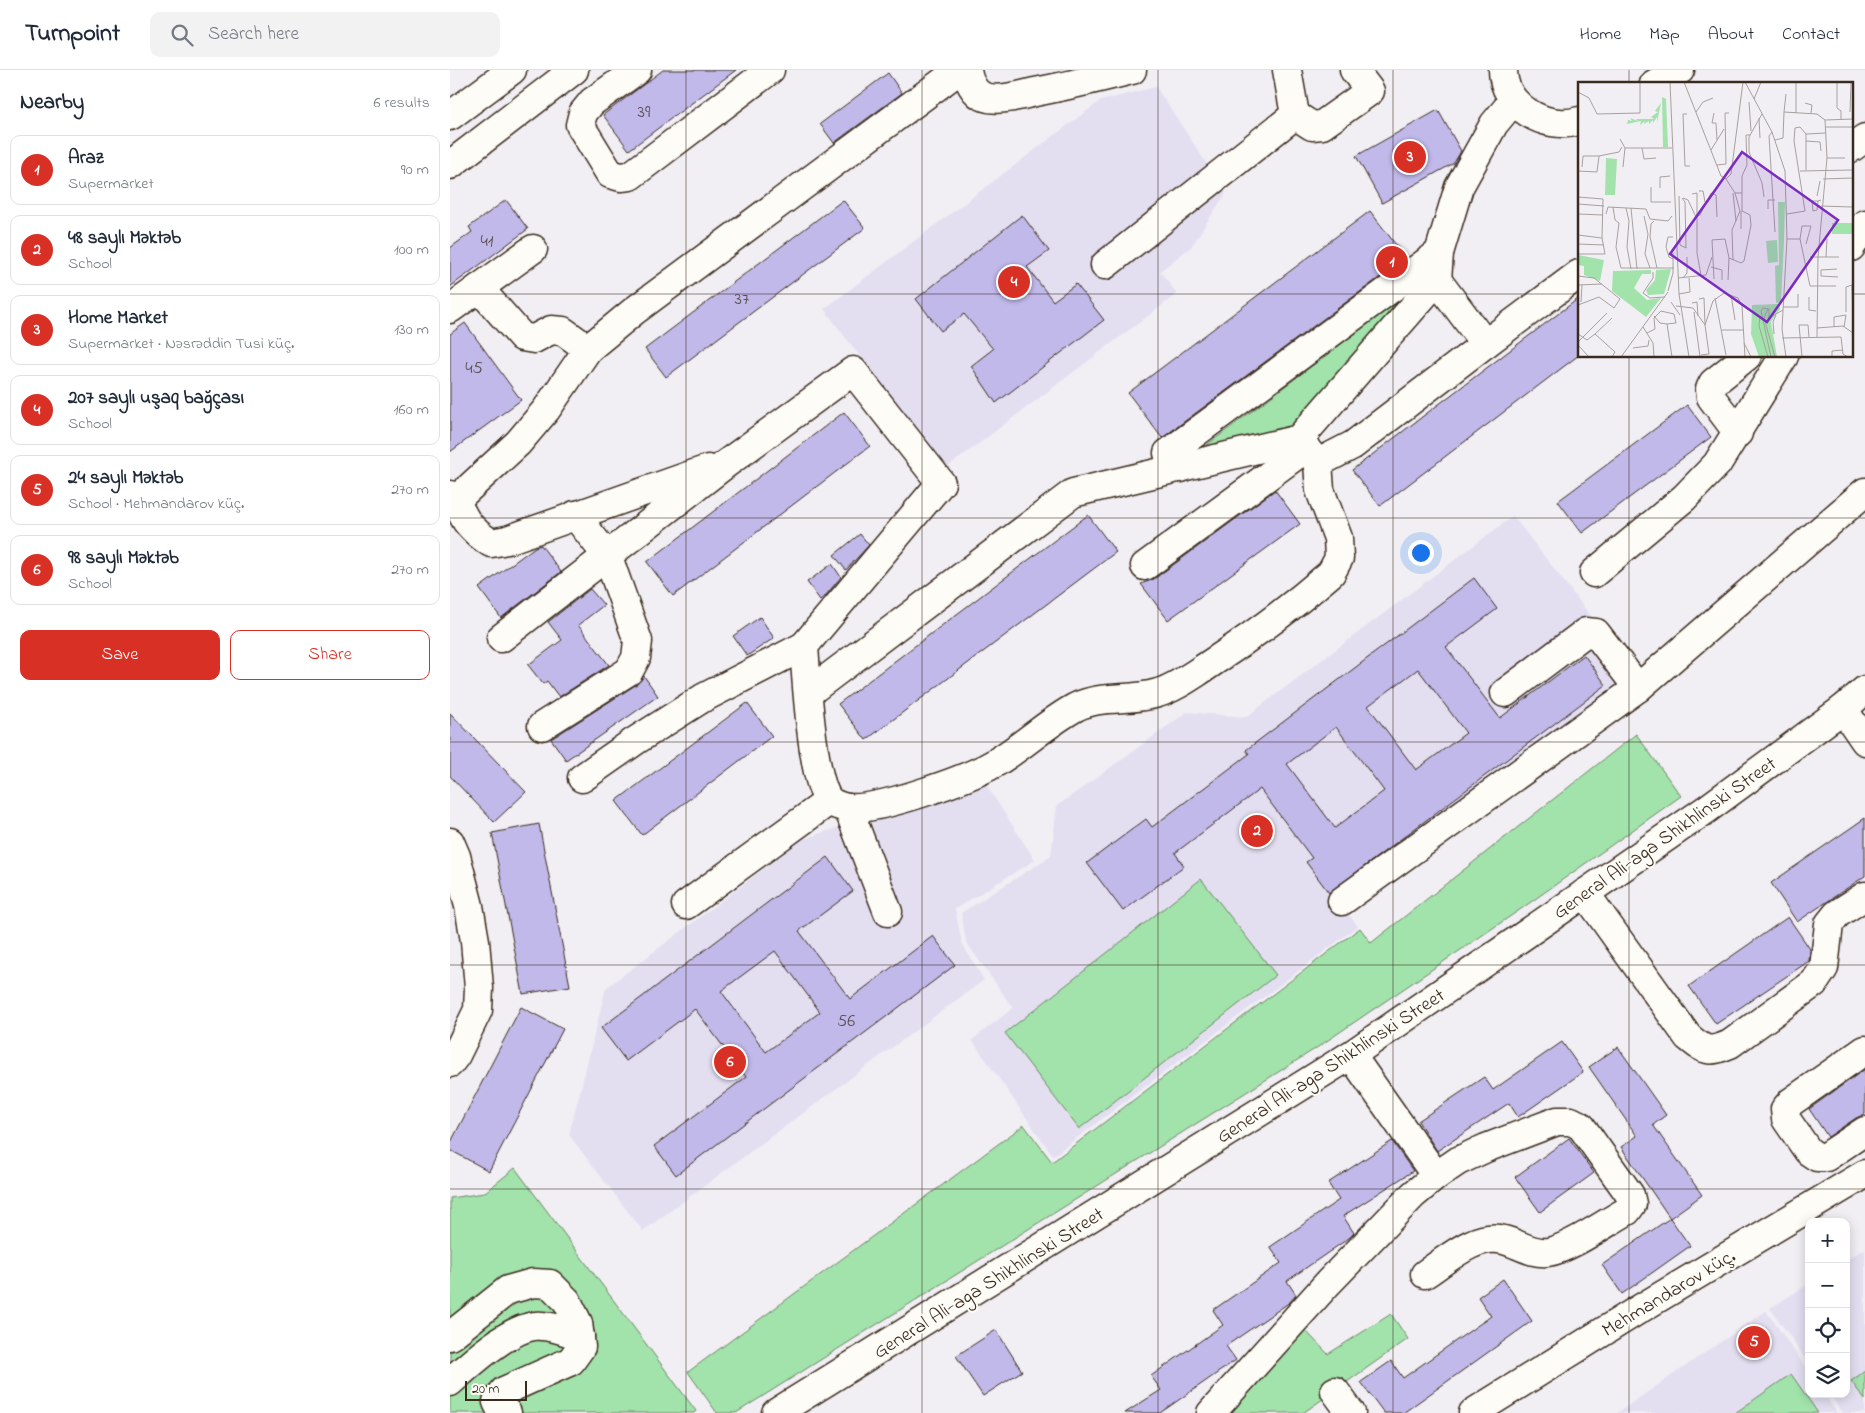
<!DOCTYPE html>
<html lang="en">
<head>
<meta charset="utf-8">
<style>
  :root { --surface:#fff; --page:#f2f2f3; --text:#1f2937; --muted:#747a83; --line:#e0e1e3; --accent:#d93025 }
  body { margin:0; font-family:"Indie Flower",sans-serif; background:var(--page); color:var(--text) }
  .controls { position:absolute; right:15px; bottom:15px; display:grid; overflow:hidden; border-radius:10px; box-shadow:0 2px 12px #0003 }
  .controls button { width:45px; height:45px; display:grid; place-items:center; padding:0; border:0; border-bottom:1px solid var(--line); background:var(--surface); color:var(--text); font:25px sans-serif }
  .scale { position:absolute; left:15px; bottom:12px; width:62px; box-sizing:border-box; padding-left:5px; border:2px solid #3b2a1e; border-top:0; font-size:14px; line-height:18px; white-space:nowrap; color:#3b2a1e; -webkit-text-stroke:4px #fdfcf7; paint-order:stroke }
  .you { position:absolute; left:970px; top:482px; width:18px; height:18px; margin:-12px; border:4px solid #fff; border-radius:50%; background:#1a73e8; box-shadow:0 0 0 8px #1a73e833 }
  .badge { display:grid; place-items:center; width:32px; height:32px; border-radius:50%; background:var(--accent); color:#fff; font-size:16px; font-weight:700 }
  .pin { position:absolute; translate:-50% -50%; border:2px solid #fff; box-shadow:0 1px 5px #0006 }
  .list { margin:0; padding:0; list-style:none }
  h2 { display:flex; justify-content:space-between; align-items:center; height:65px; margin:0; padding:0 20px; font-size:21px }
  h2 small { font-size:16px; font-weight:400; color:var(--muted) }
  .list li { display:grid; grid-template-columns:32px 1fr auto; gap:15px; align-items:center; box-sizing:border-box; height:70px; margin:0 10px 10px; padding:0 10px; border:1px solid var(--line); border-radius:10px }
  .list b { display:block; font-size:19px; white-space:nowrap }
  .list p { margin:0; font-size:16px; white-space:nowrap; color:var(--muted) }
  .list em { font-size:16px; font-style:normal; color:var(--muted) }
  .actions { display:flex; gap:10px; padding:15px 20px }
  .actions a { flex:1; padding:11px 0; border:1px solid var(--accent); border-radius:10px; text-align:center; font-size:18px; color:var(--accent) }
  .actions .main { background:var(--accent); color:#fff }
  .icon { flex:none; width:28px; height:28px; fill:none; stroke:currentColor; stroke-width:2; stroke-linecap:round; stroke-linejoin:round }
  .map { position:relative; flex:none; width:1415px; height:1343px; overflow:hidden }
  header { display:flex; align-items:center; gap:30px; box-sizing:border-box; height:70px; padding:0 25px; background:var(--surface); border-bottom:1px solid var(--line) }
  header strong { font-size:24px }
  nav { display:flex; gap:28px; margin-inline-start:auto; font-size:18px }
  .search { width:350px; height:45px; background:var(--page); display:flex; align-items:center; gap:12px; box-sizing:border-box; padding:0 18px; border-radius:10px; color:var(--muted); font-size:19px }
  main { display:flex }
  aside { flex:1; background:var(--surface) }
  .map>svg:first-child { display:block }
  .built { fill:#e3dff1 }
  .green { fill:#a2e2ab; stroke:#6e8664 }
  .building { fill:#c1b9ea; stroke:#3b2a1e; fill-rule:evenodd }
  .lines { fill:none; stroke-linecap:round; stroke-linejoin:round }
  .minor-casing { stroke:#3b2a1e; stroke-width:31 }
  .major-casing { stroke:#3b2a1e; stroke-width:31 }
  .minor { stroke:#fdfcf7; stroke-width:28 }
  .major { stroke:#fdfcf7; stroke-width:28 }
  .grid { fill:none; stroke:#3b2a1e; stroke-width:1; stroke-opacity:0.55 }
  .labels { text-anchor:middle; stroke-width:4; stroke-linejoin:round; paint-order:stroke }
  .number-label { font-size:18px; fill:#5c4e51 }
  .street-label { font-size:20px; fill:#3b2a1e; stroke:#fdfcf7 }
  .inset-road { fill:none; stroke:#a8a09e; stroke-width:1 }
  .view { fill:#7b2cbf; fill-opacity:0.15; stroke:#7b2cbf; stroke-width:2.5 }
  .inset-edge { fill:none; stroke:#3b2a1e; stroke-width:2.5 }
</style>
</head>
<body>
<header>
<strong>Turnpoint</strong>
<div class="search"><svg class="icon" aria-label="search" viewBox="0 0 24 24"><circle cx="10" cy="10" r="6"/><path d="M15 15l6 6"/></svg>Search here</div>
<nav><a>Home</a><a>Map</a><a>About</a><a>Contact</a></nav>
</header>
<main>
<aside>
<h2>Nearby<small>6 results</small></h2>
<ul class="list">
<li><span class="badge">1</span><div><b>Araz</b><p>Supermarket</p></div><em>90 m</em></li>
<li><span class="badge">2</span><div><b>48 saylı Məktəb</b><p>School</p></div><em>100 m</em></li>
<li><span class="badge">3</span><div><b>Home Market</b><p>Supermarket · Nəsrəddin Tusi küç.</p></div><em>130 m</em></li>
<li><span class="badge">4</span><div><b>207 saylı uşaq bağçası</b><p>School</p></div><em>160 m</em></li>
<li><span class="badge">5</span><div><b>24 saylı Məktəb</b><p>School · Mehmandarov küç.</p></div><em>270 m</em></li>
<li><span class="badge">6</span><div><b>98 saylı Məktəb</b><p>School</p></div><em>270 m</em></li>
</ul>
<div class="actions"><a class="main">Save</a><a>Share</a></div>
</aside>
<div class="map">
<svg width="1415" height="1343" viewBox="0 0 1415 1343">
  <rect width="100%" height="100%" fill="#f1eff4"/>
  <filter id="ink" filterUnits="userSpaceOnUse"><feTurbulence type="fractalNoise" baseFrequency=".02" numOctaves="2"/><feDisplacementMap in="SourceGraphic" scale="10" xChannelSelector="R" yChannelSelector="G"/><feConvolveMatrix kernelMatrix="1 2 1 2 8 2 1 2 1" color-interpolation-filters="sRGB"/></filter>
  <g filter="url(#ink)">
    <g class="built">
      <polygon points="706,17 776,123 741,177 710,201 727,224 495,399 374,239 650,31"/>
      <polygon points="1063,446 1197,618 899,845 908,856 603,1086 522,970 563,938 516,872 511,843 601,786 607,736 737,642 796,647"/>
      <polygon points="533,710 585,790 505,839 512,873 534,910 193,1161 119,1065 156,918 353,769"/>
      <polygon points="1415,1179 1415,1343 1393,1343 1380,1324 1396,1324 1396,1190"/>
      <polygon points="1359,1214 1359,1294 1320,1238"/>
      <polygon points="1316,1241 1359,1302 1359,1324 1374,1324 1387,1343 1167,1343"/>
    </g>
    <g class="green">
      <polygon points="960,222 849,360 741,387"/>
      <polygon points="1186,664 1231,726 1071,839 865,979 286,1343 267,1343 238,1302 574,1055 602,1092 910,858 921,873"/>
      <polygon points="751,809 826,905 629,1059 555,963"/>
      <polygon points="65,1098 246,1341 244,1343 0,1343 0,1128 34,1123"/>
      <polygon points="941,1244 958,1269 853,1343 775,1343 852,1257 878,1284"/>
      <polygon points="1415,1301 1415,1330 1401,1311"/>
      <polygon points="1341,1304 1368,1343 1285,1343"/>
    </g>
    <g class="building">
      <polygon points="213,0 286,0 179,80 153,45"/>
      <polygon points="438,3 452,23 384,73 370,54"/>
      <polygon points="988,40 1011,81 1004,93 932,133 906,86"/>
      <polygon points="56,130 78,159 0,217 0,178 22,162 19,157"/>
      <polygon points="393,130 415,158 216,307 195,279"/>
      <polygon points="920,141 956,188 712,368 678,323"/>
      <polygon points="572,145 599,181 577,197 603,231 626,214 654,250 546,333 521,296 543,279 514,244 491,261 466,229"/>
      <polygon points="1129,228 1129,285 930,436 902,400"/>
      <polygon points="15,253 71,330 0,382 0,264"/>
      <polygon points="1237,335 1261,367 1132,463 1108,431"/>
      <polygon points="394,342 420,376 223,526 197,492"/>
      <polygon points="825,420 850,454 718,550 691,514 704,509"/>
      <polygon points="638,445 666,482 416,670 388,634"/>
      <polygon points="410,464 419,475 396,500 384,485"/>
      <polygon points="91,475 111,502 51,548 29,518 85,477"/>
      <polygon points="382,494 391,507 376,525 370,530 357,512"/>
      <path d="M 1024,508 L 1047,539 L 996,577 L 1050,648 L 1134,585 L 1156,615 L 879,823 L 856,792 L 862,788 L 810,719 L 725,783 L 734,796 L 673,841 L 637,793 L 696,749 L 702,757 L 799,684 L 796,680 ZM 968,599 L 1016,663 L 966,700 L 918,636 ZM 886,657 L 934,721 L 885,758 L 837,694 Z"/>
      <polygon points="140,519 154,535 128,555 159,595 109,627 97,611 93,614 78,595 112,570 98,552"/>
      <polygon points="310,547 324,568 297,586 283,566"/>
      <polygon points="194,606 208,626 116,690 101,669 187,614"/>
      <polygon points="297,633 322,666 192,765 166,731"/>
      <polygon points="0,643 76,722 44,752 0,706"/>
      <polygon points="1415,748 1415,806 1347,852 1321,813"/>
      <polygon points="89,754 120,916 73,924 42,763"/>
      <path d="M 378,787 L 403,821 L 349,861 L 400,929 L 483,866 L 505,895 L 226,1105 L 204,1076 L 296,1007 L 245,939 L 176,991 L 151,958 ZM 325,881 L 370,942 L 316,982 L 271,921 Z"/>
      <polygon points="1338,847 1360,879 1359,891 1266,954 1239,916"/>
      <polygon points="71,937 113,959 39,1101 0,1080 0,1074"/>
      <polygon points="1112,972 1133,1002 1068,1047 1059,1033 987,1081 968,1051 1034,1007 1043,1020"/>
      <polygon points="1168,977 1216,1045 1203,1055 1252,1125 1220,1148 1171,1077 1187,1066 1139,997"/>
      <polygon points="1415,999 1415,1044 1406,1048 1378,1067 1359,1039"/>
      <polygon points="1119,1068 1144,1103 1090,1142 1065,1107"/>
      <polygon points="942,1071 963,1101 893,1146 904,1163 899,1168 837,1211 846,1225 840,1232 776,1276 786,1290 710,1343 675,1343 711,1320 701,1306 773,1255 763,1240 831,1193 820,1177 889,1130 878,1113"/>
      <polygon points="1220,1148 1240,1176 1172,1224 1152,1195"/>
      <polygon points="1053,1209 1082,1251 953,1343 934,1343 911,1312 941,1291 953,1308 1041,1246 1028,1227"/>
      <polygon points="546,1260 572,1301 533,1326 506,1286"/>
    </g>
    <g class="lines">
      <g class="minor-casing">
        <g id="minor">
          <polyline points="187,0 142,32 133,43 130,55 160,104 171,107 180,106 320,0"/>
          <path d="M 517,0 C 518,10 524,24 535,27 C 549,32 571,25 585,22 C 617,16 650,8 682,0"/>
          <path d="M 1053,0 C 1053,36 1095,61 1129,51"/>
          <polyline points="1204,14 1230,0"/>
          <polyline points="845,45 862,56 872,55 920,21 904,0"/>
          <polyline points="1401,78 1415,68"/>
          <polyline points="1401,177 1415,154"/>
          <polyline points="655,195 845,45 837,0"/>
          <polyline points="29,218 72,267 84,269 101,260 113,261 138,279"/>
          <polyline points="0,239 83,179"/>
          <polyline points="1035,274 1129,204"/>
          <polyline points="1288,363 1261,327 1260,319 1263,313 1297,286"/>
          <polyline points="856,379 868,393 903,375 1035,274 987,210"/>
          <polyline points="731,398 718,383 989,183"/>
          <path d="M 0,425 C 8,433 11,443 17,452 C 24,461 31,467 41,473 L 57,470 L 258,399"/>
          <polyline points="6,430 68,373 96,340 138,279 184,241 509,0"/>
          <polyline points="695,496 856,378"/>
          <polyline points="1144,503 1234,428 1267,394 1334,286"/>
          <path d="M 51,568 L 277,393 L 403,301 L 491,413 L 354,576 C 356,603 362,716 380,731 C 385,735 392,737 398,738 C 428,741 518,709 545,693 C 572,677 598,652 626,637 C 652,624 681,632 708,623 C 725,618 741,606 757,596 C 800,568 842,537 881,503 L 889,488 L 888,468 L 870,420 L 868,393"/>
          <polyline points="358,623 623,423 849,369 987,210 989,183 1009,117 1044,54 1063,31"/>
          <polyline points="1055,623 1136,562 1146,563 1188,618"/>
          <polyline points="1393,639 1415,671"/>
          <polyline points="92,656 179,601 186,588 188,571 158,487 125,445"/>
          <polyline points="132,708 185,671 253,628 354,576"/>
          <polyline points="398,738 438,842"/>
          <polyline points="0,772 6,786 19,836 25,871 29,918 28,940 6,985 0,993"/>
          <path d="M 1135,823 L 1238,967 C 1255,981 1259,983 1280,974 L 1364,913 L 1374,898 L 1379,854 L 1387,844 L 1415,826"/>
          <polyline points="892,831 1188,618 1415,422"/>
          <polyline points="236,835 379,731"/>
          <polyline points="1415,980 1341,1032 1335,1039 1336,1049 1358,1081 1367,1087 1376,1087 1415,1061"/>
          <path d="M 901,985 L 986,1106 L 1008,1091 L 1036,1078 L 1107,1051 L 1121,1051 L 1131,1056 L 1180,1125 L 1182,1134 L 1177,1141 C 1157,1152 1119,1179 1098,1182 C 1082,1184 1069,1174 1054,1170 C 1026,1162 997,1190 975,1204"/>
          <polyline points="0,1266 58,1220 83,1213 100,1214 117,1231 128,1253 131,1277 121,1291 54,1321 47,1332 51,1340 57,1343"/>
          <path d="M 0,1312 C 20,1294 57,1260 84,1256 C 98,1254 116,1261 130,1266"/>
          <polyline points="885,1321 901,1343"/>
          <polyline points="761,1343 878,1213 963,1125 986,1106"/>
          <polyline points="1023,1343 1188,1240 1415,1104"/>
        </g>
      </g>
      <g class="major-casing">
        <g id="major">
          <polyline points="0,46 62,0"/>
          <polyline points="0,95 124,0"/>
          <polyline points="326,1343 901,985 1257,739 1393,639 1415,620"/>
        </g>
      </g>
      <use href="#minor" class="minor"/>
      <use href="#major" class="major"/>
    </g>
  </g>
  <path class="grid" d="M 236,0 L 236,1343M 472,0 L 472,1343M 708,0 L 708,1343M 943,0 L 943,1343M 1179,0 L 1179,14M 0,224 L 1129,224M 1401,224 L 1415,224M 1179,286 L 1179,1343M 0,448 L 1415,448M 0,672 L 1415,672M 0,895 L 1415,895M 0,1119 L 1415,1119"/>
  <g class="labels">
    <g class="number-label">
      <text x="194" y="47">39</text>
      <text x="37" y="176">41</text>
      <text x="292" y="234">37</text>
      <text x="24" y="303">45</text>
      <text x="396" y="956">56</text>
    </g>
    <g class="street-label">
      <text transform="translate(1214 767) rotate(-35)" y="7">General Ali-aga Shikhlinski Street</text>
      <text transform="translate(880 995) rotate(-33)" y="7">General Ali-aga Shikhlinski Street</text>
      <text transform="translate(538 1212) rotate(-32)" y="7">General Ali-aga Shikhlinski Street</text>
      <text transform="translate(1218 1222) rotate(-31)" y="7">Mehmandarov küç.</text>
    </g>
  </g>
  <g transform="translate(1128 12)">
    <rect width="275" height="275" fill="#f1eff4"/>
    <path d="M 84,15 L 88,17 L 90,65 L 85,65 ZM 83,21 L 79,40 L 79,35 L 75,41 L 75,38 L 71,42 L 71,39 L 66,42 L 67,39 L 62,43 L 63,39 L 49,42 L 50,38 L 54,39 L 52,36 L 60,39 L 58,37 L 76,37 L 73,35 L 80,30 L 77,29 ZM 28,76 L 39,77 L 37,113 L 27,113 ZM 200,120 L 207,120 L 206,159 L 203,220 L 198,221 L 197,184 L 201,183 ZM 254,141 L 274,141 L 274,152 L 254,152 ZM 199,158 L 200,180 L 190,181 L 188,159 ZM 0,173 L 26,178 L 22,199 L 6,193 L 6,184 L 0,183 ZM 93,187 L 86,212 L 70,213 L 68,208 L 77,198 L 78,188 ZM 73,188 L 73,192 L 64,192 L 56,206 L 69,218 L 83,216 L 68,235 L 34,209 L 35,189 ZM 201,222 L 202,227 L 193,240 L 199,275 L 181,275 L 173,252 L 174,223 Z" fill="#a2e2ab"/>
    <path class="inset-road" d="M 92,0 L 101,212 L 111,275M 106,0 L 143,94 L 148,97 L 153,92 L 165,0M 167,0 L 194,50 L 207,89 L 209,157 L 204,247 L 208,275M 259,0 L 259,26 L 263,29 L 263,37M 0,10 L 11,16 L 19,32 L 62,31 L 62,0M 176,17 L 183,0M 171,20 L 173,49M 227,21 L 234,23 L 233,31M 118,30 L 125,20 L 135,16M 206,30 L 208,12M 272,30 L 273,0M 136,31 L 134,41 L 138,41 L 139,58M 218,31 L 218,0M 109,32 L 105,32 L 107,84 L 112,84M 184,32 L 171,55 L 171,70 L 184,101 L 186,115M 181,36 L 182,56M 248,45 L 275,45M 194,50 L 191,54 L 197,150M 42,57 L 47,66 L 94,66M 197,58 L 205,56 L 206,30 L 239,32 L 247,38 L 275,37M 228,59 L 242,60 L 243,69M 64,66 L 66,77 L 78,76M 133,68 L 146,47M 21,74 L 41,70 L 44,65M 249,76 L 267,76M 139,83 L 148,82 L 147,31 L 151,31M 45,85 L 47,66M 228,88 L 228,52M 0,89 L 19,90 L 21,74 L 5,74 L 4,85M 222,89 L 275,88M 148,97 L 157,111 L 162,129 L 154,148 L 155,178M 245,97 L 275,96M 73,105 L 73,120 L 93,120M 82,106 L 82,95 L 92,94M 121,109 L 125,109 L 127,120M 155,111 L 158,139M 157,111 L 164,111 L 164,129M 164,111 L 164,94 L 169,83 L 168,53 L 172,53M 114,112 L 119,111 L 119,171 L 123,193M 101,114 L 102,163 L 108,166 L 107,120 L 104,116M 239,114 L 242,99M 0,115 L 25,117 L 24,156M 105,116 L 110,118 L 118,135M 240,119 L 234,119 L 235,129 L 239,128 L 240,119 L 243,118M 0,122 L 26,124M 243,124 L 274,125M 35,125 L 37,138 L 41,141 L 38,165 L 43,186 L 96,186M 48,126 L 51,139 L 49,165 L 53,187M 53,126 L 59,187M 190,127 L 190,118 L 197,118M 163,129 L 163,147M 0,132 L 25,133M 28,132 L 30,125 L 68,127 L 72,137 L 90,139 L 94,134M 209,132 L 227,129 L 216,59 L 217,46 L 222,45 L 228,52 L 248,51M 66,134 L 70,152 L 67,172 L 72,186M 118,135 L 122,133 L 133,111 L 138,113 L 139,135M 76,139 L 73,142 L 72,155 L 79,186M 0,153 L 24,156 L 27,172 L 0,172M 95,155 L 90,155 L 88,165 L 91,175 L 95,177M 209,157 L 222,157 L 224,144 L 233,144 L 228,162M 222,157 L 232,204 L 258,204M 0,162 L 26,163M 232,175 L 261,175M 248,175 L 249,157M 133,185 L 144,188 L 144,198M 259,187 L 243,188 L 243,194 L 260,195M 75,190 L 75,196 L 65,211 L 72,216 L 87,215M 0,194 L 16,196 L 42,217 L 36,226 L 21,215 L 0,223M 100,196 L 128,193 L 134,175M 105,196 L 109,191 L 109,175M 136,197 L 134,158 L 147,157 L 151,176 L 163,181 L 166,179 L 173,143 L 172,133 L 164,129M 150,198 L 151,176M 0,203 L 24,202M 90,209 L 95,191 L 95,171M 101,212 L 112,210 L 111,196M 153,213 L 157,238M 231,215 L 231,228 L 238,229M 137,216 L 148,273M 3,220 L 4,203M 93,220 L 102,233M 114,221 L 119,220 L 120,234M 98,224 L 115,226 L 127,243 L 126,216 L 121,217M 205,225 L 220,225 L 220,212M 190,227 L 186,236 L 197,275M 116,230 L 122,275M 268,230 L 268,205 L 274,203 L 275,244M 76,234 L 82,241 L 89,242 L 94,275M 182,234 L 181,244 L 190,275M 65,245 L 75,261 L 76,275M 256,245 L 256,235 L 268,233 L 266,245M 239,246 L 265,244 L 275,251M 144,248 L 166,248M 69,251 L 77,247 L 76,236 L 83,229 L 96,232 L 98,241 L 89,242M 0,252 L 9,258 L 17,252 L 37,270 L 34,275M 17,252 L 34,236M 196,252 L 195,240 L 198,233M 239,255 L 240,175 L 249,76 L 247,38M 204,256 L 263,255 L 265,272 L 270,275M 0,260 L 29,231M 166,261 L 173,275M 0,263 L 11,275M 55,266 L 70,264 L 71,258M 123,273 L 131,272 L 127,243 L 135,219 L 146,211 L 160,216 L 164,224 L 167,275M 43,275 L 90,210M 193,275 L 183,229 L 185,226 L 191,227 L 191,236 L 205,228M 224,275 L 221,243 L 230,243 L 231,255M 254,275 L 254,269 L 265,268"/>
    <path class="view" d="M 164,70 L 260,138 L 189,240 L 92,172 Z"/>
    <rect width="275" height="275" class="inset-edge"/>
  </g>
</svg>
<div class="controls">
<button>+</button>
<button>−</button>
<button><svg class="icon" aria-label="locate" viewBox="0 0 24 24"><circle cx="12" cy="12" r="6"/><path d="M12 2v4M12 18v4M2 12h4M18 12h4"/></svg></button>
<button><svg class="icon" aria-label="layers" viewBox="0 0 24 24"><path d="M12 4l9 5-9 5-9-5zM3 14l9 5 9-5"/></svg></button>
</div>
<div class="scale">20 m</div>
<div class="you"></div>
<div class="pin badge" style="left:942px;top:192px">1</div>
<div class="pin badge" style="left:807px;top:761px">2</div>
<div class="pin badge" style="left:960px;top:87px">3</div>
<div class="pin badge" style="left:564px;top:212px">4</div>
<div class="pin badge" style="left:1304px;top:1272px">5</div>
<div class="pin badge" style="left:280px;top:992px">6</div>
</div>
</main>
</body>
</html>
